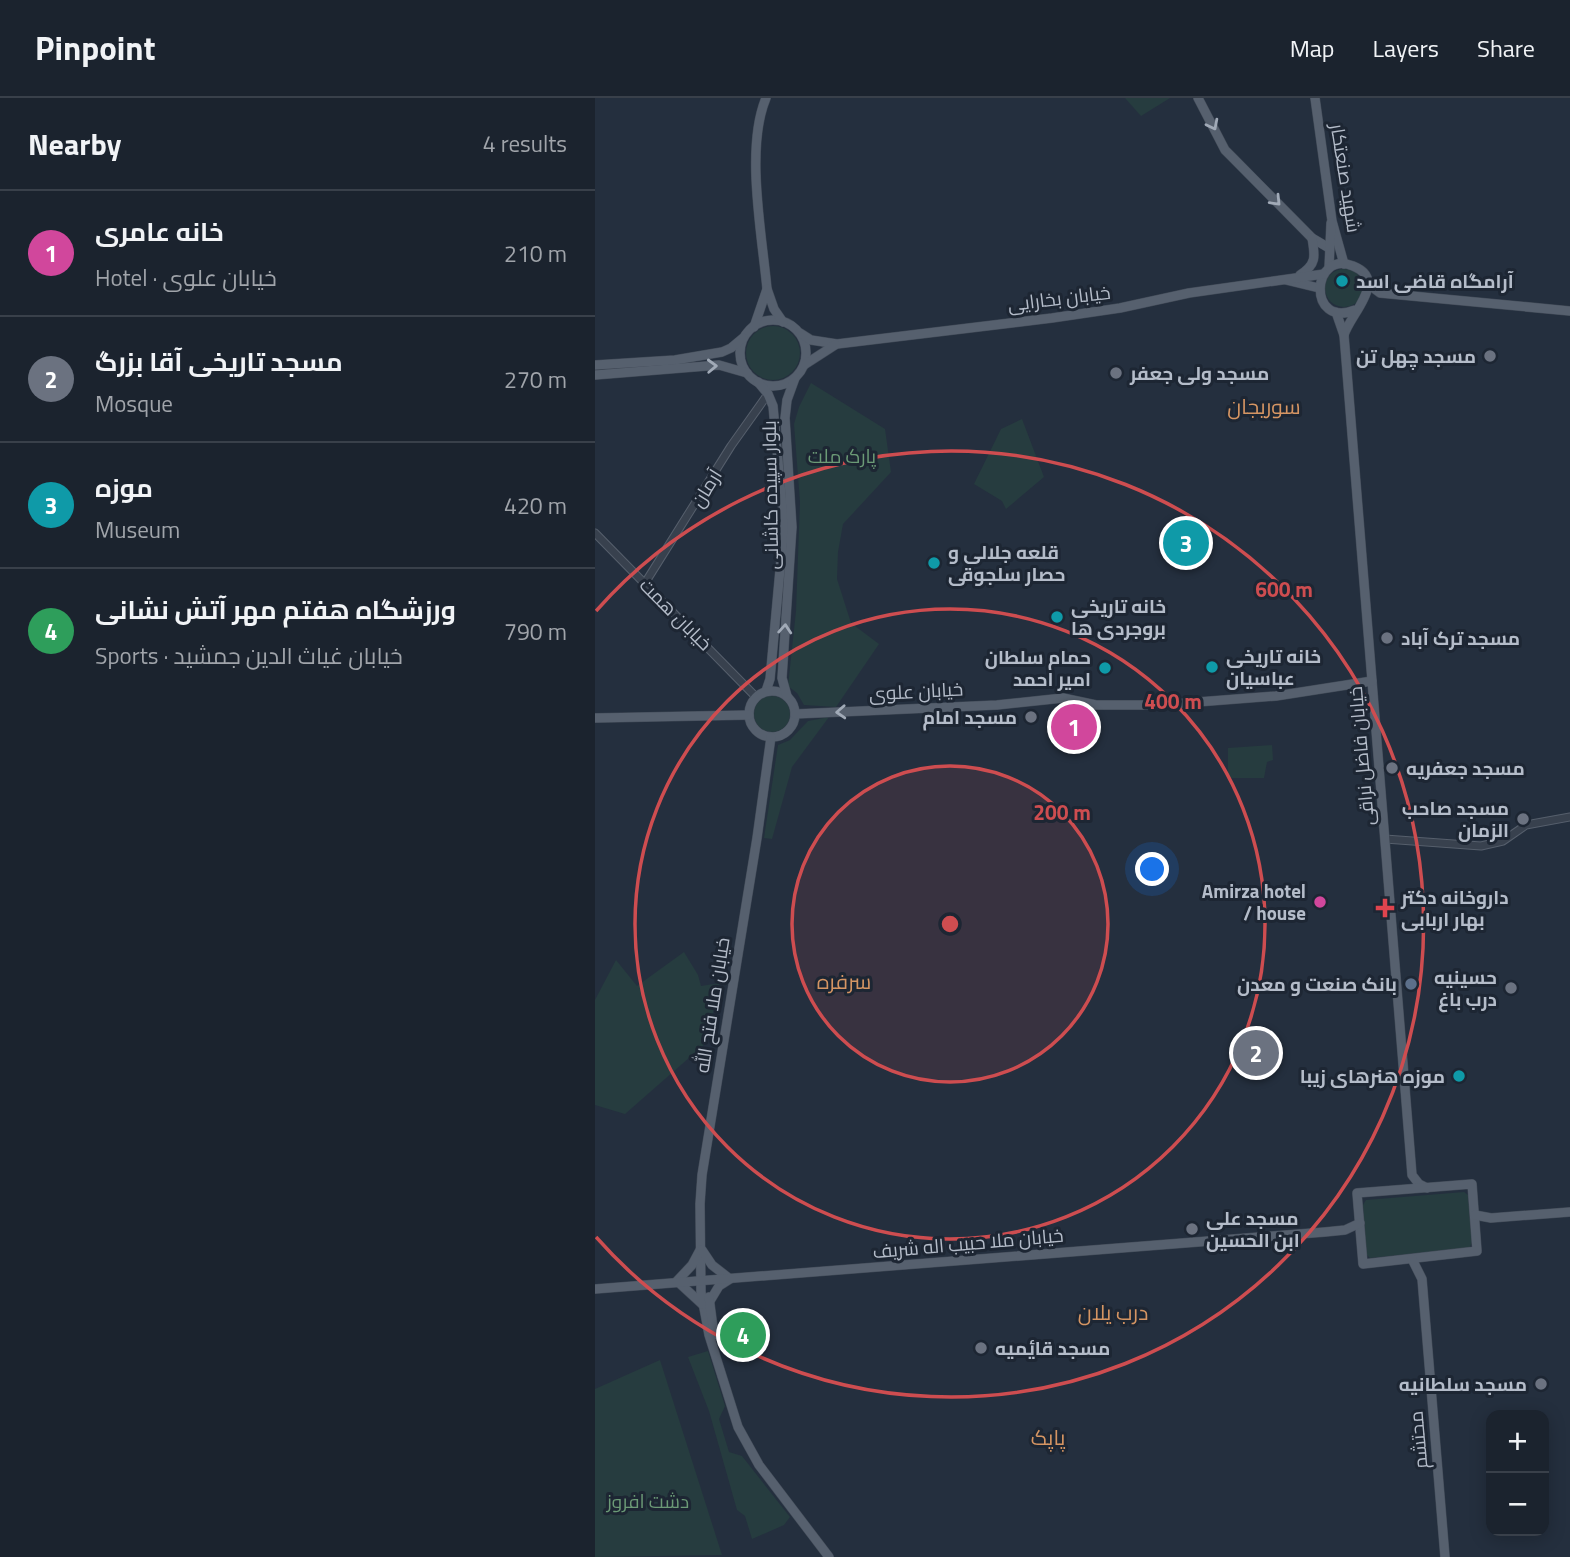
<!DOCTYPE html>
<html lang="en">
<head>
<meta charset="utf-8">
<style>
  :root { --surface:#1b232e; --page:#282f3a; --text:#f1f3f6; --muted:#a0a4aa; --line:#39404a; --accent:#8ab4f8 }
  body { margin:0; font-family:"Titillium Web",Cairo,sans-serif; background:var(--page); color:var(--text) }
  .controls { position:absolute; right:21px; bottom:21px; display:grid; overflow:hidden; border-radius:14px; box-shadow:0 4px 18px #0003 }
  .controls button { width:63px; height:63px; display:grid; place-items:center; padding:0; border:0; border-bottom:2px solid var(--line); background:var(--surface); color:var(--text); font:35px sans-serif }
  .you { position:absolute; left:558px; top:772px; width:24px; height:24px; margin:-18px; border:5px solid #fff; border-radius:50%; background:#1a73e8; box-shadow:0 0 0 10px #1a73e833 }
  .badge { display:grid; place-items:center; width:46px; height:46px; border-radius:50%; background:var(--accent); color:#fff; font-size:23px; font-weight:700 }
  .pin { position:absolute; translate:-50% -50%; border:4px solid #fff; box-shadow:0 2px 7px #0006 }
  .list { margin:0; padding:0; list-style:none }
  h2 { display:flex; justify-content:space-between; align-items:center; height:91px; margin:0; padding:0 28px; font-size:30px }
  h2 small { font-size:23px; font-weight:400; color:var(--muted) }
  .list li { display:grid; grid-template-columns:46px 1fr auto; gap:21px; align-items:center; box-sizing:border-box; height:126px; padding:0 28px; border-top:2px solid var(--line) }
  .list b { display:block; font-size:26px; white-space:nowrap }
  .list p { margin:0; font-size:23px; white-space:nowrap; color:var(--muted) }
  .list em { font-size:23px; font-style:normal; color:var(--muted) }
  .map { position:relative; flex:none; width:975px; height:1459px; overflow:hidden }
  header { display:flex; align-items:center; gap:42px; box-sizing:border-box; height:98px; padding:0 35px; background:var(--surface); border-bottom:2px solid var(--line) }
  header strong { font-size:33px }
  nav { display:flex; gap:38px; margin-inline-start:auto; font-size:24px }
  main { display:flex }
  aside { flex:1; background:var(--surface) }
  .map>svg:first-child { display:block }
  .green { fill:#263c3f }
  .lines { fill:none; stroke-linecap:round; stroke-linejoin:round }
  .minor-casing { stroke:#565f6c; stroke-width:9 }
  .major-casing { stroke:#414a57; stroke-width:10 }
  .minor { stroke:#38414e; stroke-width:7 }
  .major { stroke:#56606e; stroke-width:9 }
  .oneway { stroke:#a1aab7 }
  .ring { fill:none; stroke:#ce4d50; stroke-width:3.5 }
  .culture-dot { fill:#0f9aa8; stroke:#1d2633; stroke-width:2.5 }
  .worship-dot { fill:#6b7280; stroke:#1d2633; stroke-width:2.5 }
  .hotel-dot { fill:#d1479c; stroke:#1d2633; stroke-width:2.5 }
  .health-dot { fill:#e0444e; stroke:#1d2633; stroke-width:2.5 }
  .service-dot { fill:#5c6f8a; stroke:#1d2633; stroke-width:2.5 }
  .labels { text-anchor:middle; stroke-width:6; stroke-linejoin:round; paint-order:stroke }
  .street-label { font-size:19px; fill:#b4bcc9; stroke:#1d2633 }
  .poi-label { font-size:19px; font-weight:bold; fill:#b4bcc9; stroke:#1d2633; text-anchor:start }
  .park-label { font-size:19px; fill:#6b9a76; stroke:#1d2633 }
  .neighbourhood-label { font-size:21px; fill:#d59563; stroke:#1d2633 }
  .centre { fill:#ce4d50; stroke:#1d2633; stroke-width:3.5 }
  .ring-label { font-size:21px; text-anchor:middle; font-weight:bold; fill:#ce4d50; stroke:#1d2633; stroke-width:6; stroke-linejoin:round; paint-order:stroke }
</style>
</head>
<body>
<header>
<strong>Pinpoint</strong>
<nav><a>Map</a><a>Layers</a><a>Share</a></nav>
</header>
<main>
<aside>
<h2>Nearby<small>4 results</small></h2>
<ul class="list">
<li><span class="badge" style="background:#d1479c">1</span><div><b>خانه عامری</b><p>Hotel · خیابان علوی</p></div><em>210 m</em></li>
<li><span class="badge" style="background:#6b7280">2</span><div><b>مسجد تاریخی آقا بزرگ</b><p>Mosque</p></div><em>270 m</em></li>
<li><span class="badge" style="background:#0f9aa8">3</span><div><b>موزه</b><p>Museum</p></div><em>420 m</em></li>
<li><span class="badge" style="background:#2e9e5b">4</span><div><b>ورزشگاه هفتم مهر آتش نشانی</b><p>Sports · خیابان غیاث الدین جمشید</p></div><em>790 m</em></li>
</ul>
</aside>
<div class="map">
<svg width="975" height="1459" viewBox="0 0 975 1459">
  <rect width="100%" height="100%" fill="#242f3e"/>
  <g class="green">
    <polygon points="530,0 575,0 546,18"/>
    <circle cx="749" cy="190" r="19"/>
    <circle cx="178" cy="255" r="27"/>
    <polygon points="216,285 290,331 296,374 248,426 243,454 242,481 256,525 284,546 241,609 209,607 202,595 193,588 201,513 205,404 199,326 204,309"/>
    <polygon points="427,321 449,379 411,411 407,403 379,386 406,331"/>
    <circle cx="177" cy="616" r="18"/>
    <polygon points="234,619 197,669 177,741 169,740 183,647 195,642 213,623"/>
    <polygon points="677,647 678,662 672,664 669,680 633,680 633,650"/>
    <polygon points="89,854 103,877 106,888 125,885 111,945 30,1016 0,1007 0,902 21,862 42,888"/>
    <polygon points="869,1094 873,1097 877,1145 874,1150 775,1160 771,1156 768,1107 771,1102"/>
    <polygon points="113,1253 130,1308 124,1321 134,1354 147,1358 195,1419 189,1427 157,1441 150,1418 142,1412 114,1313 93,1259"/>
    <polygon points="65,1262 127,1457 0,1459 0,1291"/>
  </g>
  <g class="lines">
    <g class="minor-casing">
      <g id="minor">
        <polyline points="0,435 161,599"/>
        <polyline points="50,485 136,348 173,296"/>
        <polyline points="790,741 886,748 908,743 931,727 975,719"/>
      </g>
    </g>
    <g class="major-casing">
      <g id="major">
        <path d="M 171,0 C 150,50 167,136 172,191"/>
        <polyline points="603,0 630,52 638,60 717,140 734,150"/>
        <polyline points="720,0 737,123 749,166"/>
        <polyline points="734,170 736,125"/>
        <path d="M 705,177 C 722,166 720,158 717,140"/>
        <polyline points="691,182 724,190"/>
        <polyline points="773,186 785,195 975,213"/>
        <path d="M 741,214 L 749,237 C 755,216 794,182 758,168 C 716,151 712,231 760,212"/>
        <circle cx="178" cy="255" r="33"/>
        <polyline points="159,229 172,191 179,211 188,224"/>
        <polyline points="205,235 216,242 242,246 457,220 525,210 594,195 729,176"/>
        <polyline points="749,237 817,1077 824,1086 832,1090"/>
        <polyline points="0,267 80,262 127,254 136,250 148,240"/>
        <polyline points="209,267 240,247"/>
        <polyline points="0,277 124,267 152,275"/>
        <polyline points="163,284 173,296 178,308 189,428 175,581 171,593"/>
        <circle cx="177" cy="616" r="23"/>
        <polyline points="192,598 187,580 197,429 190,320 192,302 200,280"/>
        <polyline points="200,616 402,607 468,600 501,607 564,607 681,598 777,583"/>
        <polyline points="0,620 154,617"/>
        <polyline points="176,639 162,740 107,1077 105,1106 106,1194 114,1237 143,1329 164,1367 234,1459"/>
        <polygon points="877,1086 882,1153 768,1166 762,1095"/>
        <polyline points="880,1117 896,1120 975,1114"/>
        <polyline points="105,1152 97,1167 82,1183 107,1206"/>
        <polyline points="107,1152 117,1167 135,1181 124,1188 115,1203"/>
        <polyline points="817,1161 827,1181 850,1459"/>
        <polyline points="0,1191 730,1134 750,1132 765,1125"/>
        <polyline points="114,1199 119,1237"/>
      </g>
    </g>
    <use href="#minor" class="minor"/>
    <use href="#major" class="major"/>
  </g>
  <defs><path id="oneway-chevron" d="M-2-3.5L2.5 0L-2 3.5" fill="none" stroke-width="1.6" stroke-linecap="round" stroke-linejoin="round" transform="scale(1.75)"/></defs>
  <g class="oneway">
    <use href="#oneway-chevron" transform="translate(618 27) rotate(63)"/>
    <use href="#oneway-chevron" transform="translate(681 103) rotate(46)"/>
    <use href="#oneway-chevron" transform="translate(117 268) rotate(-2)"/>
    <use href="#oneway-chevron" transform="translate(190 531) rotate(-86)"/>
    <use href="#oneway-chevron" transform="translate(246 614) rotate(177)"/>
  </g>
  <circle cx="355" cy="826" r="158" fill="#ce4d50" fill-opacity=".12"/>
  <g class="ring">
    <circle cx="355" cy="826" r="158"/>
    <circle cx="355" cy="826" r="315"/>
    <path d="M1 513A473 473 0 1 1 1 1139"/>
  </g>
  <g class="culture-dot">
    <circle cx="747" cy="183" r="7"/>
    <circle cx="339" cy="465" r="7"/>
    <circle cx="462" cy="519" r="7"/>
    <circle cx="617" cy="569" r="7"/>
    <circle cx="510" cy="570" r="7"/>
    <circle cx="864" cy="978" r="7"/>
  </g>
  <g class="worship-dot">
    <circle cx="895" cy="258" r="7"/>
    <circle cx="521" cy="275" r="7"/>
    <circle cx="792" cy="540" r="7"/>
    <circle cx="436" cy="619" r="7"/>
    <circle cx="797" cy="670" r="7"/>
    <circle cx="928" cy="721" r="7"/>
    <circle cx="916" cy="890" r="7"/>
    <circle cx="597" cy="1131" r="7"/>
    <circle cx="386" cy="1250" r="7"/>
    <circle cx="946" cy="1286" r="7"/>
  </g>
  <circle class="hotel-dot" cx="725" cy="804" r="7"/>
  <path class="health-dot" d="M786.5 799.5h7v7h7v7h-7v7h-7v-7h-7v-7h7z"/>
  <circle class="service-dot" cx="816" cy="886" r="7"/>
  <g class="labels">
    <g class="street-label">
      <text transform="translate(751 80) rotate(81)" y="7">شهید صنعتکار</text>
      <text transform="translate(464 200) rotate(-7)" y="7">خیابان بخارایی</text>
      <text transform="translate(111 390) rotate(-58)" y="7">آرمان</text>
      <text transform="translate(175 397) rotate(-91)" y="7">بلوار سپیده کاشانی</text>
      <text transform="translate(81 516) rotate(45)" y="7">خیابان همت</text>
      <text transform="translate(321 593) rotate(-3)" y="7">خیابان علوی</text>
      <text transform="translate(766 658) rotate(-95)" y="7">خیابان فاضل نراقی</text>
      <text transform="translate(117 907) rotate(-81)" y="7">خیابان ملا فتح الله</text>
      <text transform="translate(373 1145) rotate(-5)" y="7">خیابان ملا حبیب اله شریف</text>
      <text transform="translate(823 1342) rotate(-95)" y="7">محتشم</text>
    </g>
    <g class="poi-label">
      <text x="761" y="190">آرامگاه قاضی اسد</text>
      <text x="881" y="265" text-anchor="end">مسجد چهل تن</text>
      <text x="535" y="282">مسجد ولی جعفر</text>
      <text x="353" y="461">قلعه جلالی و<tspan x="353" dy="22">حصار سلجوقی</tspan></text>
      <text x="476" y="515">خانه تاریخی<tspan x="476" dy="22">بروجردی ها</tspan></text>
      <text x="806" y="547">مسجد ترک آباد</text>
      <text x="631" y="565">خانه تاریخی<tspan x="631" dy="22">عباسیان</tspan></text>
      <text x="496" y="566" text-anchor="end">حمام سلطان<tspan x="496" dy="22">امیر احمد</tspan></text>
      <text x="422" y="626" text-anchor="end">مسجد امام</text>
      <text x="811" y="677">مسجد جعفریه</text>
      <text x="914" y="717" text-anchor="end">مسجد صاحب<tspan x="914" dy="22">الزمان</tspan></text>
      <text x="711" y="800" text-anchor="end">Amirza hotel<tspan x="711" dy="22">/ house</tspan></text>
      <text x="806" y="806">داروخانه دکتر<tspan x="806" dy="22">بهار اربابی</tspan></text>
      <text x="902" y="886" text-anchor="end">حسینیه<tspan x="902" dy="22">درب باغ</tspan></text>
      <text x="802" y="893" text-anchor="end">بانک صنعت و معدن</text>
      <text x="850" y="985" text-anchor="end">موزه هنرهای زیبا</text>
      <text x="611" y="1127">مسجد علی<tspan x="611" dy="22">ابن الحسین</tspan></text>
      <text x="400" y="1257">مسجد قایٔمیه</text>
      <text x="932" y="1293" text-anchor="end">مسجد سلطانیه</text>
    </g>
    <g class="park-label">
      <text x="247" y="365">پارک ملت</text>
      <text x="53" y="1410">دشت افروز</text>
    </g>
    <g class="neighbourhood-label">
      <text x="669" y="316">سوریجان</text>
      <text x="249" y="891">سرفره</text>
      <text x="518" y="1222">درب یلان</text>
      <text x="453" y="1347">پاپک</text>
    </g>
  </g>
  <circle cx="355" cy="826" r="10" class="centre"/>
  <g class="ring-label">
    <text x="689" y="499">600 m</text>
    <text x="578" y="611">400 m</text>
    <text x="467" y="722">200 m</text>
  </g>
</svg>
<div class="controls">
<button>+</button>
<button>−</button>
</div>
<div class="you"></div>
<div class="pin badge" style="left:479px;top:629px;background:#d1479c">1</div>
<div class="pin badge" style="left:661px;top:955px;background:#6b7280">2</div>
<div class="pin badge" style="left:591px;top:445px;background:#0f9aa8">3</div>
<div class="pin badge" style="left:148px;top:1237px;background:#2e9e5b">4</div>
</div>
</main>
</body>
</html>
